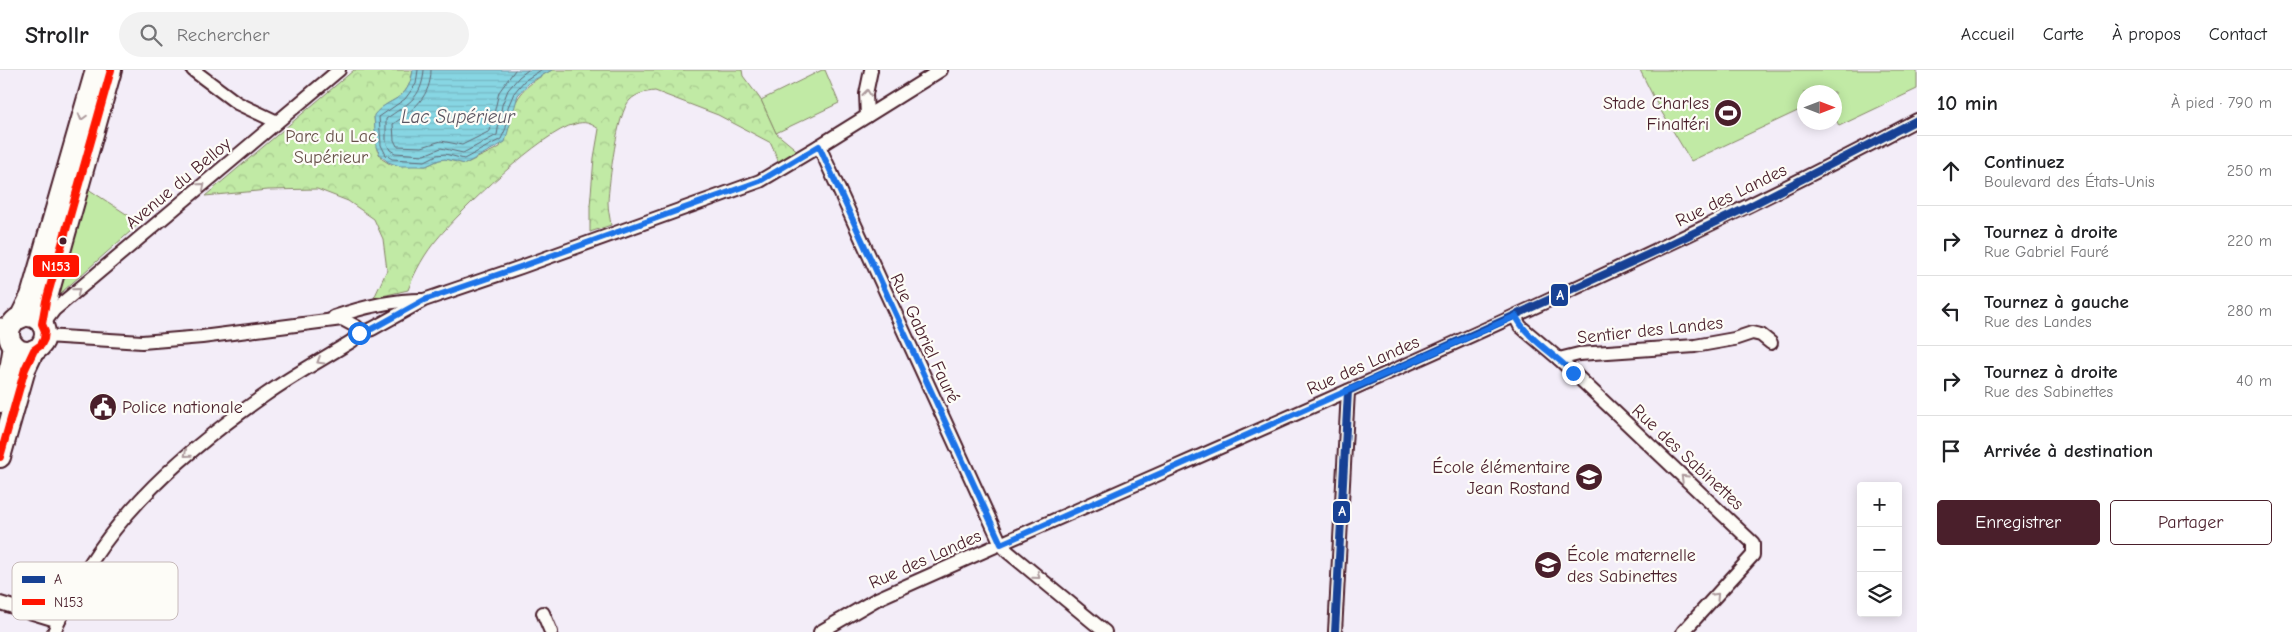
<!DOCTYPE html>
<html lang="fr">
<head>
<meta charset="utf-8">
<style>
  :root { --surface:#fff; --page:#f2f2f2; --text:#202124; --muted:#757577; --line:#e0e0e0; --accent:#4a1f2b }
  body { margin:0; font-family:"Comic Neue",sans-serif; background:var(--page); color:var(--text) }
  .controls { position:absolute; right:15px; bottom:15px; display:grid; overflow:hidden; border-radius:5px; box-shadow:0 2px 12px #0003 }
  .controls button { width:45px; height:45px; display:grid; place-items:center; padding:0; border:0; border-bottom:1px solid var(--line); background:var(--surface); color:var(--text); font:25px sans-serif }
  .compass { position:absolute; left:1797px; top:15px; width:45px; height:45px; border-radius:50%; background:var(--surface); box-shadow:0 2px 12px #0003; rotate:90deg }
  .stop { position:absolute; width:15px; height:15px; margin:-11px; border:4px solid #1a73e8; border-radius:50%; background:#fff }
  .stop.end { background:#1a73e8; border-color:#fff; box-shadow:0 1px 5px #0008 }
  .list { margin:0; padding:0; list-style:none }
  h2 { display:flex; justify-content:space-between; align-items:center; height:65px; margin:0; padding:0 20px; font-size:21px }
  h2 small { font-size:16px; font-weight:400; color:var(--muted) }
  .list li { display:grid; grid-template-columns:32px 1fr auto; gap:15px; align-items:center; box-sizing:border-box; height:70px; padding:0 20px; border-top:1px solid var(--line) }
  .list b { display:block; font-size:19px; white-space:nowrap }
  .list p { margin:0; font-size:16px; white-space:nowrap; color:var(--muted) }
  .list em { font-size:16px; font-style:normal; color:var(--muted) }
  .actions { display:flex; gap:10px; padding:15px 20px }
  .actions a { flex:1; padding:11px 0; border:1px solid var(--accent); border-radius:5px; text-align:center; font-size:18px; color:var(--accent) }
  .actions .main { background:var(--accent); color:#fff }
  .icon { flex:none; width:28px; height:28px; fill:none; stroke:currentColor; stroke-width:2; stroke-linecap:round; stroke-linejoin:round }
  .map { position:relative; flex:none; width:1917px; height:562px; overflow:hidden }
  header { display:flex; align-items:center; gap:30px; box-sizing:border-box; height:70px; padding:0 25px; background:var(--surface); border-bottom:1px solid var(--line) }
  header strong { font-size:24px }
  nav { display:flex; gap:28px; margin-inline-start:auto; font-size:18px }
  .search { width:350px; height:45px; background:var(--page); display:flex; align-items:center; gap:12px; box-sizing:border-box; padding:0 18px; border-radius:28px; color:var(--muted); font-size:19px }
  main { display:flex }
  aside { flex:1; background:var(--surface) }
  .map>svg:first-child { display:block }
  .grass { fill:#c1eaa5; stroke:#868468 }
  .park { fill:url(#park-crowns); stroke:#868468 }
  .water { fill:url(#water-rules); stroke:#6f8d99 }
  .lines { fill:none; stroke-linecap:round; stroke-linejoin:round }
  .shore { stroke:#626875; stroke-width:1 }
  .street-casing { stroke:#4a1f2b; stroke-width:16 }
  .secondary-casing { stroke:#4a1f2b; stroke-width:22 }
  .primary-casing { stroke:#4a1f2b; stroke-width:24 }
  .street { stroke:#fdfcf7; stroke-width:12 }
  .secondary { stroke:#fdfcf7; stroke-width:19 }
  .primary { stroke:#fdfcf7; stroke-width:20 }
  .bus-1-casing { stroke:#fdfcf7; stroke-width:11 }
  .bus-2-casing { stroke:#fdfcf7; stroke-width:11 }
  .bus-1 { stroke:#164194; stroke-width:8 }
  .bus-2 { stroke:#ff1400; stroke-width:8 }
  .oneway { stroke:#ac999b }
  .route { stroke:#1a73e8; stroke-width:6 }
  .bus-dot { fill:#4a1f2b; stroke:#fdfcf7; stroke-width:2 }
  .labels { text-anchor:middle; stroke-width:4.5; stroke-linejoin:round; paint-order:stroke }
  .poi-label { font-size:18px; fill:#4a1f2b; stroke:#fdfcf7; text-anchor:end }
  .park-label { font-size:18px; fill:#68524a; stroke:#fdfcf7 }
  .street-label { font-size:18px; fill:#4a1f2b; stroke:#fdfcf7 }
  .water-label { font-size:19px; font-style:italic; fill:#5c5662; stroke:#fdfcf7 }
  .key { fill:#fdfcf7; stroke:#c7baba; stroke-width:1 }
  .key-label { font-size:14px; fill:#4a1f2b }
  .line-badge { stroke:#fdfcf7; stroke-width:2 }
  .badge-label { font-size:14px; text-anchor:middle; font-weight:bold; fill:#fff }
</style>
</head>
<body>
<header>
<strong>Strollr</strong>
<div class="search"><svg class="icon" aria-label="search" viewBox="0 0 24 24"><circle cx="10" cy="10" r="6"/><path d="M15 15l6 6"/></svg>Rechercher</div>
<nav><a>Accueil</a><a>Carte</a><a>À propos</a><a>Contact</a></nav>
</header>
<main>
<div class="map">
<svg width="1917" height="562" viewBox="0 0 1917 562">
  <defs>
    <pattern id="park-crowns" width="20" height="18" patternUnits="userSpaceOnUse" patternTransform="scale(1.25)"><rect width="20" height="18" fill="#c1eaa5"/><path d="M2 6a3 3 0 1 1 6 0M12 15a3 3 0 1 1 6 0" fill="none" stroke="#a7c88e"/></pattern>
    <pattern id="water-rules" width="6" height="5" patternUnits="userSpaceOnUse" patternTransform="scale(1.25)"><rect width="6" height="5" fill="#87d6e3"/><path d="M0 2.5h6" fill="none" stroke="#76b7c3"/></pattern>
  </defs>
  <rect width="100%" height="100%" fill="#f3edf8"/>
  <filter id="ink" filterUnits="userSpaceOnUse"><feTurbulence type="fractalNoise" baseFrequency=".02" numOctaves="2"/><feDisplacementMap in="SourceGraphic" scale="10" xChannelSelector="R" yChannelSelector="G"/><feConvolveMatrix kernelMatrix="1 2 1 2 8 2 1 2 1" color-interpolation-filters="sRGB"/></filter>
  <g filter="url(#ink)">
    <g class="grass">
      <polygon points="822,0 825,0 839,33 776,63 761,30"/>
      <polygon points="1640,0 1917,0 1917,19 1839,56 1835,47 1834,22 1804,22 1804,38 1691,91 1658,36"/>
      <polygon points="85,117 140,153 54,229"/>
    </g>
    <path class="park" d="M 354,0 L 413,0 C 408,34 388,26 374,46 L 377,80 L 382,89 L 390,94 L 426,96 L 439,90 L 445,89 L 465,94 L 500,77 C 514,37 512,21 552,0 L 742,0 L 743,6 L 761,30 L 776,63 L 799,82 L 779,93 L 771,73 L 718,45 L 655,21 C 646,22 637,23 630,30 C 617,42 609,113 608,132 C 608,140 610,148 611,155 L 590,162 L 590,136 L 594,88 L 599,59 C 590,53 585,51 575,54 C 543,61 460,141 438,168 C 425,183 415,201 408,220 L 374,228 L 387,200 L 383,169 L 374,149 L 348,131 L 317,119 L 268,120 L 205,126 Z"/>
    <path class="water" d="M 413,0 L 552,0 L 530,12 L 518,25 L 505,72 L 465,94 L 445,89 L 439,90 L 426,96 L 400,96 L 388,92 L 381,86 L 376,77 L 374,45 C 389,26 408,34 413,0 Z"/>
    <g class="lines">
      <g class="shore">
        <polyline points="418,0 416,14 405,29 379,47 381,75 386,85 392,89 425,91 437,85 445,84 464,89 501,69 506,58 508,37 514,23 524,11 541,0"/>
        <path d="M 424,0 C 422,30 406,34 386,49 L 386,72 L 390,80 L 395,83 L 424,85 L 441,78 L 463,83 L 497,65 L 502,35 L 508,20 L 519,7 L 528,0"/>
        <path d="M 431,0 C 431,26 414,40 393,54 L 394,70 L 397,76 L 422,77 L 441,71 L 462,75 L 490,61 L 499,22 L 515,0"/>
      </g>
      <g class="street-casing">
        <g id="street">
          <polyline points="193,0 237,33 277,52"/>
          <polyline points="867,46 866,24 871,0"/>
          <polyline points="819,76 1001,474 1008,482 1105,562"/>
          <polyline points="1515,246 1520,256 1559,289 1753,473 1753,485 1683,562"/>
          <path d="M 334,247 C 363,237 391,230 422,230"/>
          <polyline points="45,252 54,240 339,0"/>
          <polyline points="359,263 372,259 424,230 521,197 760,111 819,76 941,0"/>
          <polyline points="45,266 142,272 202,267 342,249 357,257 359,263"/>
          <polyline points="1559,289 1579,284 1695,276 1734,269 1752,263 1761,265 1771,273"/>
          <polyline points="0,533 59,551"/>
          <polyline points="543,543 551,562"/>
          <path d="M 54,562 C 97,458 175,388 265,325 C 293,305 323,289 352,271 L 359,263"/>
          <path d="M 820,562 L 877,529 C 1225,372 1579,228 1917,50"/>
          <polyline points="1335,562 1348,321"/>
        </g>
      </g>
      <g class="secondary-casing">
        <polyline id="secondary" points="0,258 10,259"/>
      </g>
      <g class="primary-casing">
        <g id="primary">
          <circle cx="27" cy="264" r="18"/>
          <polyline points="20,248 31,226 96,0"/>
          <polyline points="42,254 46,231 111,0"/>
          <polyline points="0,332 11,294 14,276"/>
          <polyline points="0,387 25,299 34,280"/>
        </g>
      </g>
      <use href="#street" class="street"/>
      <use href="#secondary" class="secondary"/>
      <use href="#primary" class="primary"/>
      <g class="bus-1-casing">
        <g id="bus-1">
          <polyline points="1348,321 1658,180 1750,136 1917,50"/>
          <polyline points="1335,562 1348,321"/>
        </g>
      </g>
      <g class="bus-2-casing">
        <polyline id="bus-2" points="0,387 25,299 34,280 41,275 44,269 45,261 42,254 46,231 111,0"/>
      </g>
      <use href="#bus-1" class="bus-1"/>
      <use href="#bus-2" class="bus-2"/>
    </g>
    <defs><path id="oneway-chevron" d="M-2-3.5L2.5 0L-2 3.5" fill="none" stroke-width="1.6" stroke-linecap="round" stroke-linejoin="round" transform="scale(1.25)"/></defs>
    <g class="oneway">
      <use href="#oneway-chevron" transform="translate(867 23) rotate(-84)"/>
      <use href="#oneway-chevron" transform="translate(82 47) rotate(106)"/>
      <use href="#oneway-chevron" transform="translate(202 116) rotate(-40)"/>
      <use href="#oneway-chevron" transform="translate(77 221) rotate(-40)"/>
      <use href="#oneway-chevron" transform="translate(320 291) rotate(149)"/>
      <use href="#oneway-chevron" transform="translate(187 384) rotate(140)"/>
      <use href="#oneway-chevron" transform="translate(1684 408) rotate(-136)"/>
      <use href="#oneway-chevron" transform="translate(1037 506) rotate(39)"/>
      <use href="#oneway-chevron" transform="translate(1716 526) rotate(-47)"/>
    </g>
  </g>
  <g class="lines" filter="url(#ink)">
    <path class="route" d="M 359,263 L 372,259 L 424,230 L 520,197 L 760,111 L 819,76 L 1001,474 L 1516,246 C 1525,267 1556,285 1573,303"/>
  </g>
  <defs>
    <g id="stadium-disc" transform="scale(1.4375)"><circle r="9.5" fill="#4a1f2b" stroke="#fdfcf7"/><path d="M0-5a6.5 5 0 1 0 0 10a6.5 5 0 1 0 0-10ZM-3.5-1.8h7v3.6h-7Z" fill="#fff"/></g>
    <g id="civic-disc" transform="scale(1.4375)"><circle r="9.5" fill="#4a1f2b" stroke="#fdfcf7"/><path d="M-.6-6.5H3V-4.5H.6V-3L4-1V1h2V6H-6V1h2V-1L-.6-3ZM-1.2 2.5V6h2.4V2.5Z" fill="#fff"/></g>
    <g id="school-disc" transform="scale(1.4375)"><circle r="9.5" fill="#4a1f2b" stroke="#fdfcf7"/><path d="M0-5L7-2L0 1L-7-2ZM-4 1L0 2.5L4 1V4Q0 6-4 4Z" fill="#fff"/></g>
  </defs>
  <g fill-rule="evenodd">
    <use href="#stadium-disc" x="1728" y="43"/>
    <use href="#civic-disc" x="103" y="337"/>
    <use href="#school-disc" x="1589" y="407"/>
    <use href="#school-disc" x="1548" y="495"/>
  </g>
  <circle class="bus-dot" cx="63" cy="171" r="4.5"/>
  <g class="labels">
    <g class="poi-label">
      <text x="1709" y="39">Stade Charles<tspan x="1709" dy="21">Finaltéri</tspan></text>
      <text x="122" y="343" text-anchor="start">Police nationale</text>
      <text x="1570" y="403">École élémentaire<tspan x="1570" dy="21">Jean Rostand</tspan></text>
      <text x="1567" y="491" text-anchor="start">École maternelle<tspan x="1567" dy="21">des Sabinettes</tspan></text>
    </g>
    <g class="park-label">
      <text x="331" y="72">Parc du Lac<tspan x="331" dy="21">Supérieur</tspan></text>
    </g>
    <g class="street-label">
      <text transform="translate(178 113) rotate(-40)" y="6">Avenue du Belloy</text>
      <text transform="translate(1731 125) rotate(-26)" y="6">Rue des Landes</text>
      <text transform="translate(1650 260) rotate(-6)" y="6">Sentier des Landes</text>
      <text transform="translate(925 268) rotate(65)" y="6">Rue Gabriel Fauré</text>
      <text transform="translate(1363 295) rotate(-24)" y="6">Rue des Landes</text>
      <text transform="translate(1688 387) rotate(43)" y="6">Rue des Sabinettes</text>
      <text transform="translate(925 489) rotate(-24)" y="6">Rue des Landes</text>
    </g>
    <g class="water-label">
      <text x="458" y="53">Lac Supérieur</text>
    </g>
  </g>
  <rect x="12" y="492" width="166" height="58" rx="8" class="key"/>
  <rect x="22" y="506" width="23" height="7" fill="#164194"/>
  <rect x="22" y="529" width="23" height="6" fill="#ff1400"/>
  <g class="key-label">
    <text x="54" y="514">A</text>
    <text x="54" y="537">N153</text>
  </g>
  <g class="line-badge">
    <rect x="32" y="184" width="48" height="24" rx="5" fill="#ff1400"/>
    <rect x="1550" y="213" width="19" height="24" rx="5" fill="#164194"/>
    <rect x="1332" y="430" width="19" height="24" rx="5" fill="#164194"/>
  </g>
  <g class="badge-label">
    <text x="56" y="201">N153</text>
    <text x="1560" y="230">A</text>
    <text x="1342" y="446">A</text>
  </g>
</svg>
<div class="controls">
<button>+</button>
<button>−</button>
<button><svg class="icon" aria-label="layers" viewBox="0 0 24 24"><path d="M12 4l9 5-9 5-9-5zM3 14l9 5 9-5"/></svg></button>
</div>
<svg class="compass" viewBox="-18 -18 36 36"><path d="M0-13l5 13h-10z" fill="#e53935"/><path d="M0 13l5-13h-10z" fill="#757577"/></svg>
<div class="stop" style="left:359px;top:263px"></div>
<div class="stop end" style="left:1573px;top:303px"></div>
</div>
<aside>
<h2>10 min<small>À pied · 790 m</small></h2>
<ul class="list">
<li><svg class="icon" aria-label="ahead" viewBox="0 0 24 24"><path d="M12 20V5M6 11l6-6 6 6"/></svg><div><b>Continuez</b><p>Boulevard des États-Unis</p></div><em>250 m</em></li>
<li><svg class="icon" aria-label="right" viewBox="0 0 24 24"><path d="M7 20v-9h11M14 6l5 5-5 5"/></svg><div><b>Tournez à droite</b><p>Rue Gabriel Fauré</p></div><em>220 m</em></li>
<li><svg class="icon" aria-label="left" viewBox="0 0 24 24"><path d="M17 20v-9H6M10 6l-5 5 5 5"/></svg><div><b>Tournez à gauche</b><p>Rue des Landes</p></div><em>280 m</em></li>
<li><svg class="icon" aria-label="right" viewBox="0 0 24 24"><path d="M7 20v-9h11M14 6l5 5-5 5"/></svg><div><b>Tournez à droite</b><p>Rue des Sabinettes</p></div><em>40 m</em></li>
<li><svg class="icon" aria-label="arrive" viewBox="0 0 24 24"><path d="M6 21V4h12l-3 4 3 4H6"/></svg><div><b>Arrivée à destination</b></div></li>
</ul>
<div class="actions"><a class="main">Enregistrer</a><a>Partager</a></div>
</aside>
</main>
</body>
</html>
